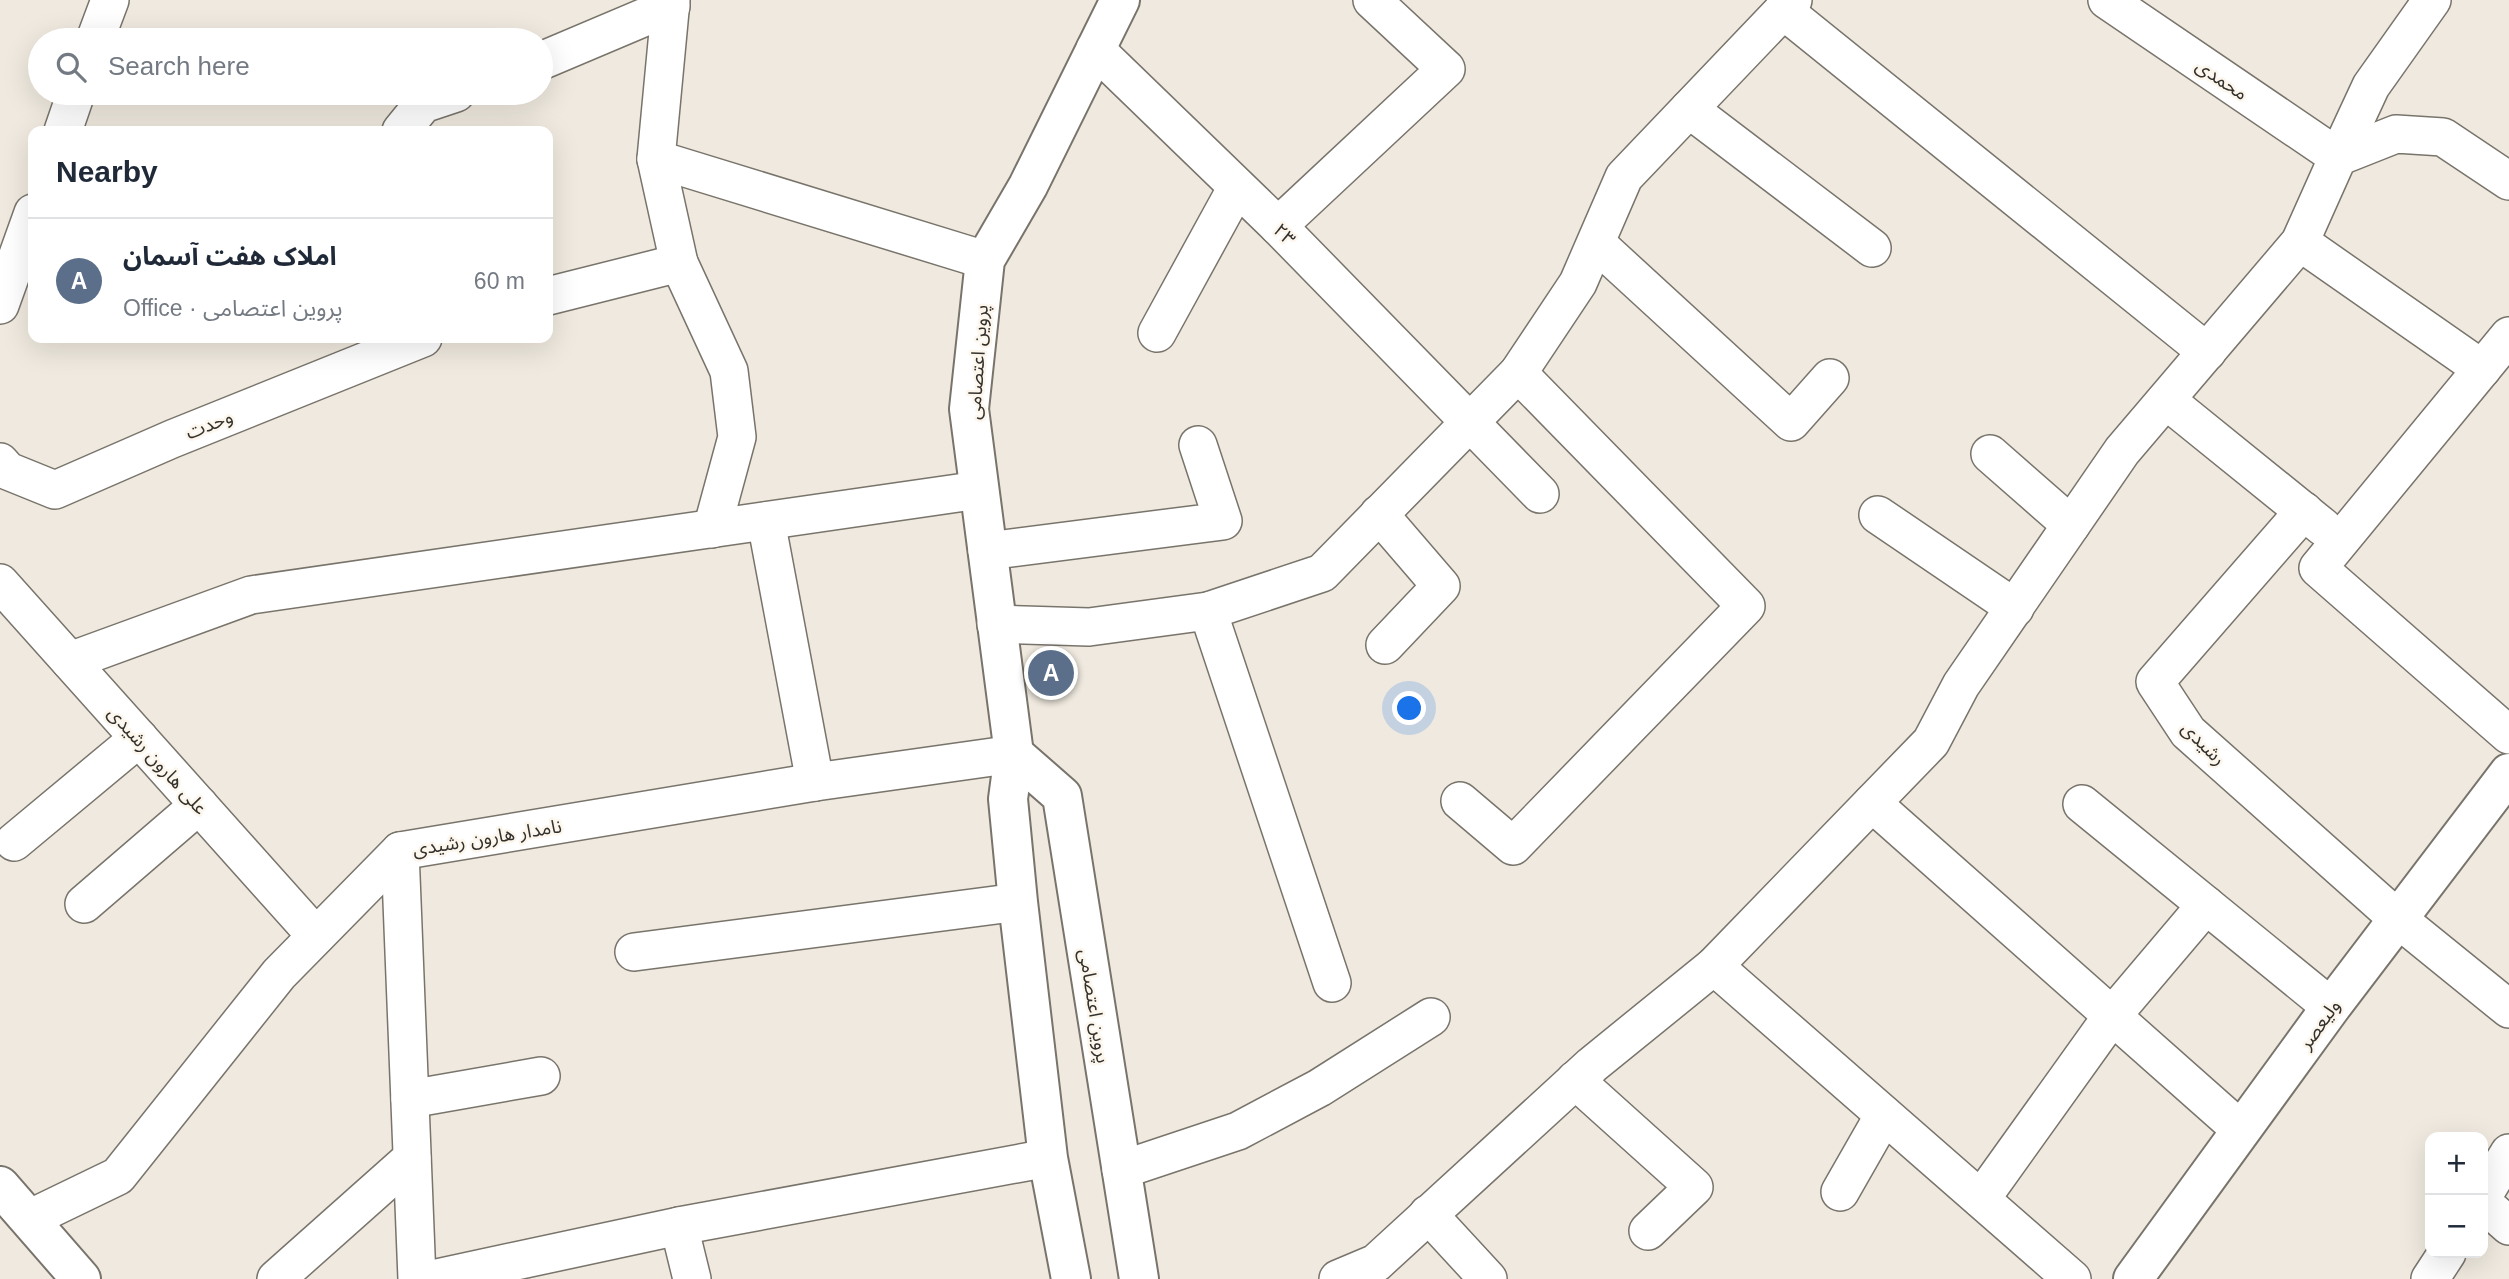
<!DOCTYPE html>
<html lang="en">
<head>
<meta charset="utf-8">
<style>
  :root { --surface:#fff; --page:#f2f2f3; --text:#1f2937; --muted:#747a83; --line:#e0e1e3; --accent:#9547b8 }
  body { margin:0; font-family:Helvetica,"Noto Sans Arabic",sans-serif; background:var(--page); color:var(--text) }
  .controls { position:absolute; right:21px; bottom:21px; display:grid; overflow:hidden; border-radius:14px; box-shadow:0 7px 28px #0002 }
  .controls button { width:63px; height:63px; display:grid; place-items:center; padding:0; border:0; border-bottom:2px solid var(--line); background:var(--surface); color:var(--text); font:35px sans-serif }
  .you { position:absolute; left:1410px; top:709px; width:24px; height:24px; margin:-18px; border:5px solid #fff; border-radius:50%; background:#1a73e8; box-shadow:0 0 0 10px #1a73e833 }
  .badge { display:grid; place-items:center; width:46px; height:46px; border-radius:50%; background:var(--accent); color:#fff; font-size:23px; font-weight:700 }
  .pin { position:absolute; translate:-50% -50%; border:4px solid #fff; box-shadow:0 2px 7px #0006 }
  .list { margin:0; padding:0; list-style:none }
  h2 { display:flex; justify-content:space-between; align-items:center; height:91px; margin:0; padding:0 28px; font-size:30px }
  h2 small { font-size:23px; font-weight:400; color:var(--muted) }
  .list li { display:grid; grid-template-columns:46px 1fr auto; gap:21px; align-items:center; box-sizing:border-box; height:126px; padding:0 28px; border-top:2px solid var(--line) }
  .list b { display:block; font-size:26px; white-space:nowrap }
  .list p { margin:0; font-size:23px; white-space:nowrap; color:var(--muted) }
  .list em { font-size:23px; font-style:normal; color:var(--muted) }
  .icon { flex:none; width:38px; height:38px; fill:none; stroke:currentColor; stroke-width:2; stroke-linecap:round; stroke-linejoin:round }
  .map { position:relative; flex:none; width:2509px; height:1279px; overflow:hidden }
  .search { position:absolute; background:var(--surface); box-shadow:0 7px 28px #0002; left:28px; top:28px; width:525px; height:77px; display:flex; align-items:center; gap:18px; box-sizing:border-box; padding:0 24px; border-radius:38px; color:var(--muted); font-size:26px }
  .panel { position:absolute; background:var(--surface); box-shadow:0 7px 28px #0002; left:28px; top:126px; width:525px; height:217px; border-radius:14px }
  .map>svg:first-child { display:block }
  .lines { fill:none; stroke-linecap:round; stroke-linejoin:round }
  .minor-casing { stroke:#79746b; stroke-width:40 }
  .tertiary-casing { stroke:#79746b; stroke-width:42 }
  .secondary-casing { stroke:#79746b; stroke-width:42 }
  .minor { stroke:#fff; stroke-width:37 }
  .tertiary { stroke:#fff; stroke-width:38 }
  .secondary { stroke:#fff; stroke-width:38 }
  .labels { text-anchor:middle; stroke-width:5; stroke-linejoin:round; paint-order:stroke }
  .street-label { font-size:19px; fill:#33312d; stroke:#fcf6ec }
</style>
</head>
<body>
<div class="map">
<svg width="2509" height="1279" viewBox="0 0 2509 1279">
  <rect width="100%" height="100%" fill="#efe9df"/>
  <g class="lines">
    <g class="minor-casing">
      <g id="minor">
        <polyline points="671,0 656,159 679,263 729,371 737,437 712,529"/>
        <polyline points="2107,0 2338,157 2371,86 2432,0"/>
        <polyline points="1783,10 2207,352"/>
        <polyline points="95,40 110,0"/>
        <polyline points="1095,49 1278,226 1540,494"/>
        <polyline points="541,61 671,6"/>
        <polyline points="1689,109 1872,248"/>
        <polyline points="63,131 76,93"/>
        <polyline points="401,131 423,104 456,93"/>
        <polyline points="656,159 985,260"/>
        <polyline points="1278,226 1446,69 1372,0"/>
        <polyline points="2300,242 2482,369"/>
        <polyline points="1596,243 1791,422 1830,378"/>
        <polyline points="548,296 679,263"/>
        <polyline points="0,305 33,213"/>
        <polyline points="1157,333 1237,187"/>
        <polyline points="2509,336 2318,568 2509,735"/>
        <polyline points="2166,400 2323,527"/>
        <polyline points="1990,454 2071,525"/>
        <polyline points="0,462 8,471 55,490 172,439 423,338"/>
        <polyline points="2304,511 2155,682 2188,732 2398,919 2509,1009"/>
        <polyline points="1379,514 1441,586 1385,645"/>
        <polyline points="1878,515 2015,608"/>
        <polyline points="766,521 815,782"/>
        <polyline points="987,551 1223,521 1198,445"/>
        <polyline points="0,583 316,936"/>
        <polyline points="1208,611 1332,983"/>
        <polyline points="996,624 1089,627 1208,611 1322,573 1518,373 1578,283 1624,177 1793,0"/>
        <polyline points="70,661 251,595 979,490"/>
        <polyline points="1460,801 1513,846 1746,606 1518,373"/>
        <polyline points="1872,803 2241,1130"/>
        <polyline points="2082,804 2331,1007"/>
        <polyline points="14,842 139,738"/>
        <polyline points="400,851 417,1279"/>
        <polyline points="84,904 199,805"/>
        <polyline points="634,952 1018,902"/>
        <polyline points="1714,966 2072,1279"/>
        <polyline points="1575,1080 1694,1187 1648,1231"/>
        <polyline points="410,1099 541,1076"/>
        <polyline points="1121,1170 1238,1131 1319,1088 1431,1017"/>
        <polyline points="1840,1192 1884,1115"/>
        <polyline points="2483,1196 2509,1153"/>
        <polyline points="1981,1199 2112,1016 2206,905"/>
        <polyline points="2483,1203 2509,1226"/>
        <polyline points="1428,1214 1488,1279"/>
        <polyline points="29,1219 118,1176 279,974 400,851 815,782 1014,754"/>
        <polyline points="679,1226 692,1279"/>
        <polyline points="276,1279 412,1158"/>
        <polyline points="432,1279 679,1226 1048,1158"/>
        <polyline points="1338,1279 1376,1263 1592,1065 1714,966 1931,742 1961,685 2122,451 2300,242 2338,157 2396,134 2443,137 2509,181"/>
        <polyline points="2430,1279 2447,1253"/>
      </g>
    </g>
    <g class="tertiary-casing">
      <g id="tertiary">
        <polyline points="1014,754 969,409 985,260 1028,186 1120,0"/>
        <polyline points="1071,1279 1048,1158 1018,902 1008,799 1014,754 1062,796 1139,1279"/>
        <polyline points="2133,1279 2331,1007 2509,773"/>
      </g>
    </g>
    <g class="secondary-casing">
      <polyline id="secondary" points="0,1186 81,1279"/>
    </g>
    <use href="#minor" class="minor"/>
    <use href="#tertiary" class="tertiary"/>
    <use href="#secondary" class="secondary"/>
  </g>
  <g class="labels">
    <g class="street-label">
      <text transform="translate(2222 79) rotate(34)" y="7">محمدی</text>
      <text transform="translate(1285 234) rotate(45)" y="7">۲۳</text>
      <text transform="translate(977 362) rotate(-86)" y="7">پروین اعتصامی</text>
      <text transform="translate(209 424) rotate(-22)" y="7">وحدت</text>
      <text transform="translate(2204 743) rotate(45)" y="7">رشیدی</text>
      <text transform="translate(158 760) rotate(48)" y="7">علی هارون رشیدی</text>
      <text transform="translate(487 837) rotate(-9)" y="7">نامدار هارون رشیدی</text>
      <text transform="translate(1095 1006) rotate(81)" y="7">پروین اعتصامی</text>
      <text transform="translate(2319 1024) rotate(-54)" y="7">ولیعصر</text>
    </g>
  </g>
</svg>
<div class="controls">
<button>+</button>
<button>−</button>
</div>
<div class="you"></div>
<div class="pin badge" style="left:1051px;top:673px;background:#5c6f8a">A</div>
<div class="search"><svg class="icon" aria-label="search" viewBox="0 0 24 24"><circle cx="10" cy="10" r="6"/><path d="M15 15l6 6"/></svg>Search here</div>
<section class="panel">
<h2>Nearby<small></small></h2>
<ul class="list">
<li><span class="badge" style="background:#5c6f8a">A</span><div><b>املاک هفت آسمان</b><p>Office · پروین اعتصامی</p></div><em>60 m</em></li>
</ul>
</section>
</div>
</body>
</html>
